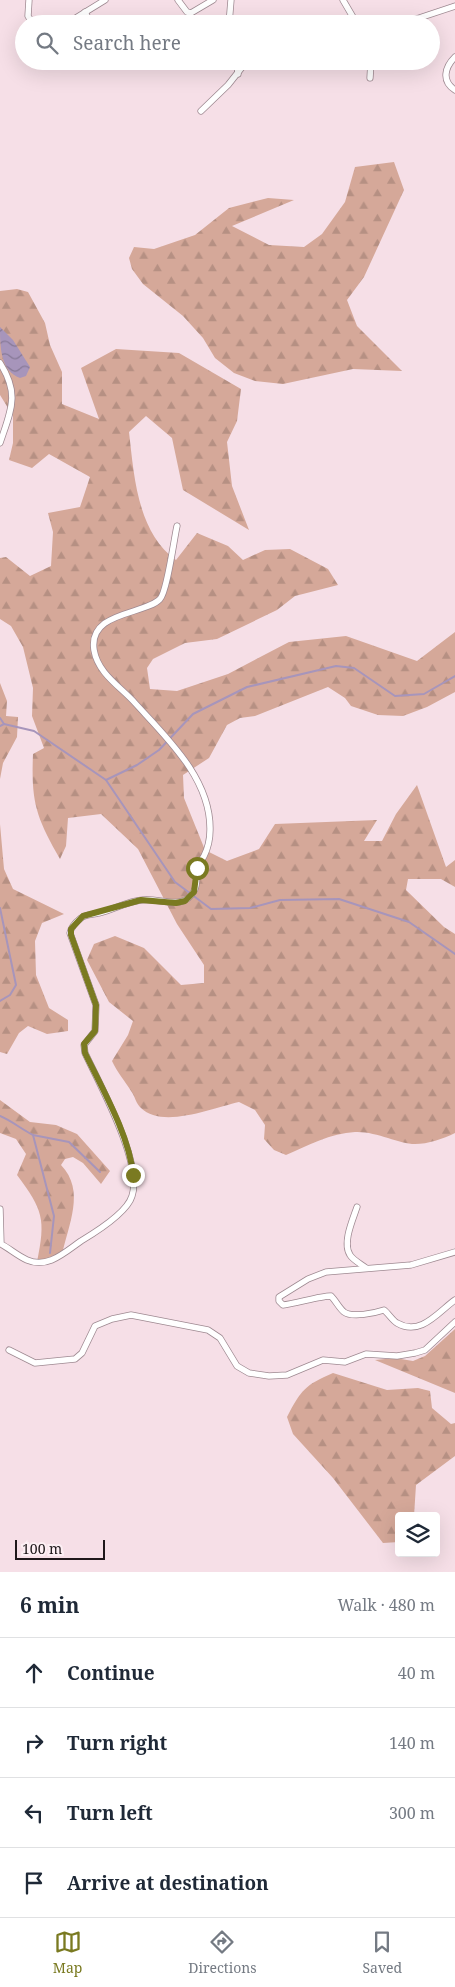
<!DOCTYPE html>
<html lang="en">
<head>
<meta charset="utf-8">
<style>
  :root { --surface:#fff; --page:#f2f2f3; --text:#1f2937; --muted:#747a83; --line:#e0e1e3; --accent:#7a7a21 }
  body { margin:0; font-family:"Noto Serif",serif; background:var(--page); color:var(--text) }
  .controls { position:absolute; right:15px; bottom:15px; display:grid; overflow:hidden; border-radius:5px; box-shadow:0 5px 20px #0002 }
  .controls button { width:45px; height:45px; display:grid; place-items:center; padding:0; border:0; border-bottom:1px solid var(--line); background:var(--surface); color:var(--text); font:25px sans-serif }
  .scale { position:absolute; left:15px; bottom:12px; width:90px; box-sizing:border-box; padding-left:5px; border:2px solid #1f181b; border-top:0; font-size:14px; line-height:18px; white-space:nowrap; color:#1f181b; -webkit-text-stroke:4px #fdeff4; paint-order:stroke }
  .stop { position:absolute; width:15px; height:15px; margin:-11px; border:4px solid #7a7a21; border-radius:50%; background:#fff }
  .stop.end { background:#7a7a21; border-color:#fff; box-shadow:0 1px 5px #0008 }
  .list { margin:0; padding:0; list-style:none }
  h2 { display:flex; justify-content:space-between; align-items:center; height:65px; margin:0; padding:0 20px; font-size:21px }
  h2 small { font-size:16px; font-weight:400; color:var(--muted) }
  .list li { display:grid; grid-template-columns:32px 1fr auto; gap:15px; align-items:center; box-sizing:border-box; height:70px; padding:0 20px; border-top:1px solid var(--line) }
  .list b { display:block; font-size:19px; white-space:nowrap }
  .list em { font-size:16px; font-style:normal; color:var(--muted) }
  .icon { flex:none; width:28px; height:28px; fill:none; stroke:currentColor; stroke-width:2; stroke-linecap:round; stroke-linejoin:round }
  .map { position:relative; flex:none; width:455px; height:1572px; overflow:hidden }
  .search { position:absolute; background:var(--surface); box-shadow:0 5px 20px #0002; left:15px; right:15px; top:15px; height:55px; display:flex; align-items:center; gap:12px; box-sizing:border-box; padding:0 18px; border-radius:28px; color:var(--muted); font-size:19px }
  .sheet { height:345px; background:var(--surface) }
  nav { display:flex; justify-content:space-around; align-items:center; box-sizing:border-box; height:70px; border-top:1px solid var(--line); background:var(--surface); font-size:14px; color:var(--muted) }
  nav a { display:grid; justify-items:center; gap:2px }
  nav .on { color:var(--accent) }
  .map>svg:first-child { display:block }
  .forest { fill:url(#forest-firs) }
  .water { fill:url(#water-waves) }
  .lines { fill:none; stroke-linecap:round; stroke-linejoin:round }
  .stream { stroke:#a795bb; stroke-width:2 }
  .street-casing { stroke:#9e8991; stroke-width:7 }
  .street { stroke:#fff; stroke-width:5.5 }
  .route { stroke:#7a7a21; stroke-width:6 }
</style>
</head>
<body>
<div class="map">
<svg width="455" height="1572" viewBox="0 0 455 1572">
  <defs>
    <pattern id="forest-firs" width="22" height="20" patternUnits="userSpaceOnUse" patternTransform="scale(1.25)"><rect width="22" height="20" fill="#d5a899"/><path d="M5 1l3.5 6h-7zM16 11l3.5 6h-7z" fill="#b69083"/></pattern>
    <pattern id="water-waves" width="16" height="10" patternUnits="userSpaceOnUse" patternTransform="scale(1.25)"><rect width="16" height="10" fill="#a795bb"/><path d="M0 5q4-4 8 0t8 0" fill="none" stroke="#877997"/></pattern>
  </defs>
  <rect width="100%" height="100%" fill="#f6dfe7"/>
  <g class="forest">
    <polygon points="394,162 404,190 364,277 347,300 357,326 402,371 353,369 283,384 255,381 234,373 215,358 203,338 183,316 143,284 132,269 129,258 134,247 154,249 195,235 229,208 268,198 294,200 232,226 269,245 304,247 322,234 345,202 355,167"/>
    <path d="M 17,289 L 28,292 L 45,323 L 50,345 L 62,372 L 62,404 L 99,419 L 81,368 L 116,349 L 179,353 L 241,389 L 237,421 L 227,442 L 232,486 L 249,530 L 183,490 L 172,438 L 146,416 L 129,432 C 134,475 137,532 176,560 L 197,533 L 228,546 L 243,560 L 265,550 L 290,549 L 328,569 L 338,585 L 295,596 L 277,610 L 217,639 L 185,643 L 153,659 L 147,668 L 150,689 L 177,691 L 228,674 L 289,642 L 346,636 L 417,661 L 455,632 L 455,692 L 427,707 L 403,716 L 378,715 L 351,706 L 345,698 L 328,687 L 255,716 L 240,718 L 227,725 L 209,758 L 183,775 L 184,798 L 205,850 L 227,861 L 259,849 L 275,824 L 377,820 L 364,841 L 382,841 L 396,814 L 417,785 L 446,867 L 455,860 L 455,887 L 441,879 L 408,879 L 406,890 L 444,927 L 455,934 L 455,1133 C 443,1139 428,1144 415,1144 C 399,1144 376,1131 355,1132 C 331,1133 307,1146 286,1155 L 274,1150 L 264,1139 L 265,1125 L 255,1110 L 239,1102 C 213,1108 162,1129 141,1108 C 136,1104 135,1096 131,1091 C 125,1081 117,1072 112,1061 L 128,1035 L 133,1021 L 109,1002 L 87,960 L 94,944 L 115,936 L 144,948 L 181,985 L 204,983 L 204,965 L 177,924 L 138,849 L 101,814 L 68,818 L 66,846 L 60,859 C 36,817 31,802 33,754 L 44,748 L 32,716 L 33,688 L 23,647 L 11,626 L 0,619 L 0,558 L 6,557 L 30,576 L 51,566 L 53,532 L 48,513 L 80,507 L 90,477 L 49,454 L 32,468 L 9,460 L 13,443 L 13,416 L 0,395 L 0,291 Z"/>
    <polygon points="0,683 7,701 6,716 18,717 17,737 3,763 0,779"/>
    <polygon points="0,824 4,869 13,889 64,914 42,923 35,941 36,975 49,1008 68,1020 68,1031 47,1034 28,1026 19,1033 7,1054 0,1052"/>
    <path d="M 0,1100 L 30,1122 L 56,1125 L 77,1134 L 110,1171 L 101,1184 L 83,1163 L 73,1157 L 65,1159 L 61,1165 C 86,1191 68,1225 62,1255 L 37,1262 C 46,1219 43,1210 17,1175 L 26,1154 L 16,1139 L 0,1133 Z"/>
    <polygon points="455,1329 455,1393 375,1360 395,1358 413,1361 425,1356"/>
    <path d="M 333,1373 L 387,1390 L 418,1388 L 430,1391 L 432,1408 L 451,1424 L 455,1423 L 455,1456 L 416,1485 L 414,1516 L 399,1516 L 399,1542 L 383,1543 L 333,1478 L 293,1434 L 287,1417 C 301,1390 305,1385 333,1373 Z"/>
  </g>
  <path class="water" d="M 0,327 L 13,340 L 30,367 L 26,376 L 20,378 C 0,371 0,346 0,327 Z"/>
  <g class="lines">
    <g class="stream">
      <polyline points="0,718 4,724 0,726"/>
      <polyline points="4,724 34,731 106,780 175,882 211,909 250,908 280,900 339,899 409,922 455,954"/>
      <polyline points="106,780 137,765 159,750 193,714 247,687 336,666 354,668 395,696 424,694 455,676"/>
      <polyline points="0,908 16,985 10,995 0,1001"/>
      <path d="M 0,1116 C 12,1121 21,1129 33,1135 L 54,1216 L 50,1253"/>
      <polyline points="33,1135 69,1142 100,1172"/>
    </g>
    <g class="street-casing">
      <g id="street">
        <polyline points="29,0 28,16 33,24"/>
        <polyline points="178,0 187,12 191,13 213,0"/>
        <polyline points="343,0 357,24"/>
        <polyline points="85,12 91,24"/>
        <polyline points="66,24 105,0"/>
        <polyline points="229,24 231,0"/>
        <polyline points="401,24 455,6"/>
        <path d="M 455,57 C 445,67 441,81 455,90"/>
        <polyline points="237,61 238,74"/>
        <polyline points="370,78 371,61"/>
        <polyline points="201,111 228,85 247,61"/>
        <path d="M 0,363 C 20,394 11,410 0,443"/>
        <path d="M 357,1207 C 353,1219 342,1243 350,1255 C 353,1260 361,1264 366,1268"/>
        <path d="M 0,1209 L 1,1244 C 10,1249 18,1256 27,1260 C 48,1269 65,1252 81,1241 C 96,1232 127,1213 132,1196 C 143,1163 100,1085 85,1053 L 84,1045 L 95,1031 L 96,1005 L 70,933 C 71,927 76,922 81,918 C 86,914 93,915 99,913 C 113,910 128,901 142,900 C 159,897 183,912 194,891 C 198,885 196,876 197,869 C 198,864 202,860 204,856 C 208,848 210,839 210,830 C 211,779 167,738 135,703 C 121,687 98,674 94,650 C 88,611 145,615 160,599 C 167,592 174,539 177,526"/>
        <path d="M 455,1252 L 411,1265 L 326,1272 L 308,1279 L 279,1297 L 279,1301 L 283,1305 C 294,1304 324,1295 331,1296 C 336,1301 339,1308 344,1312 C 352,1318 375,1313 384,1310 C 388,1313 393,1321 397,1323 C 421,1337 439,1311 455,1300"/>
        <polyline points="9,1350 35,1363 75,1359 82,1353 95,1326 112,1319 131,1315 208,1330 220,1338 237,1366 249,1373 269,1376 287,1375 323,1360 345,1362 366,1354 397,1356 415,1353 425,1350 455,1322"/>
      </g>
    </g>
    <use href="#street" class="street"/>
  </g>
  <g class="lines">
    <path class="route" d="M 133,1175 C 130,1137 102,1088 85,1053 L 84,1044 L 95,1031 L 96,1005 L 71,935 L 71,929 L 83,916 L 141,900 L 176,903 L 185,901 L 194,892 L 197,868"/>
  </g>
</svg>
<div class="controls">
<button><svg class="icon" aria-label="layers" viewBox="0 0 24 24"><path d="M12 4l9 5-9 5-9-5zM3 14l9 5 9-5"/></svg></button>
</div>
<div class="scale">100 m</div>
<div class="stop" style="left:197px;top:868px"></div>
<div class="stop end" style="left:133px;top:1175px"></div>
<div class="search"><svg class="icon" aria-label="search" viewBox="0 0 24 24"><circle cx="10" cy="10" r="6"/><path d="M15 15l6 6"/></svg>Search here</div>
</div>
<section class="sheet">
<h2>6 min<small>Walk · 480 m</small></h2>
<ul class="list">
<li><svg class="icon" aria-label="ahead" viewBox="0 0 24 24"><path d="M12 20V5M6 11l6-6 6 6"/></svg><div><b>Continue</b></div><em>40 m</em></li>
<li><svg class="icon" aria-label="right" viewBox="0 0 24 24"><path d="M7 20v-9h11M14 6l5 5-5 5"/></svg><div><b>Turn right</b></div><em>140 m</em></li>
<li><svg class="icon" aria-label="left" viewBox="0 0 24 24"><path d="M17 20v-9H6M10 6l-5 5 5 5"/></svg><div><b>Turn left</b></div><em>300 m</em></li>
<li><svg class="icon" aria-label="arrive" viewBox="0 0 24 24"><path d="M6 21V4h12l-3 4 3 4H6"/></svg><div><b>Arrive at destination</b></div></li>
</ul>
</section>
<nav>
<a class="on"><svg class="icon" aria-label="map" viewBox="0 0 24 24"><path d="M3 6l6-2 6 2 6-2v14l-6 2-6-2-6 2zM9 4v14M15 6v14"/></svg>Map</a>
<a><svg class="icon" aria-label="directions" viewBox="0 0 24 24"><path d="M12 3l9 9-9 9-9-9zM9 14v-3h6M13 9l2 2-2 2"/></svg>Directions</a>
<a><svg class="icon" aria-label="saved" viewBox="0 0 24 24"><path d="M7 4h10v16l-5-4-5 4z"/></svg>Saved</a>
</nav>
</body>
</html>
